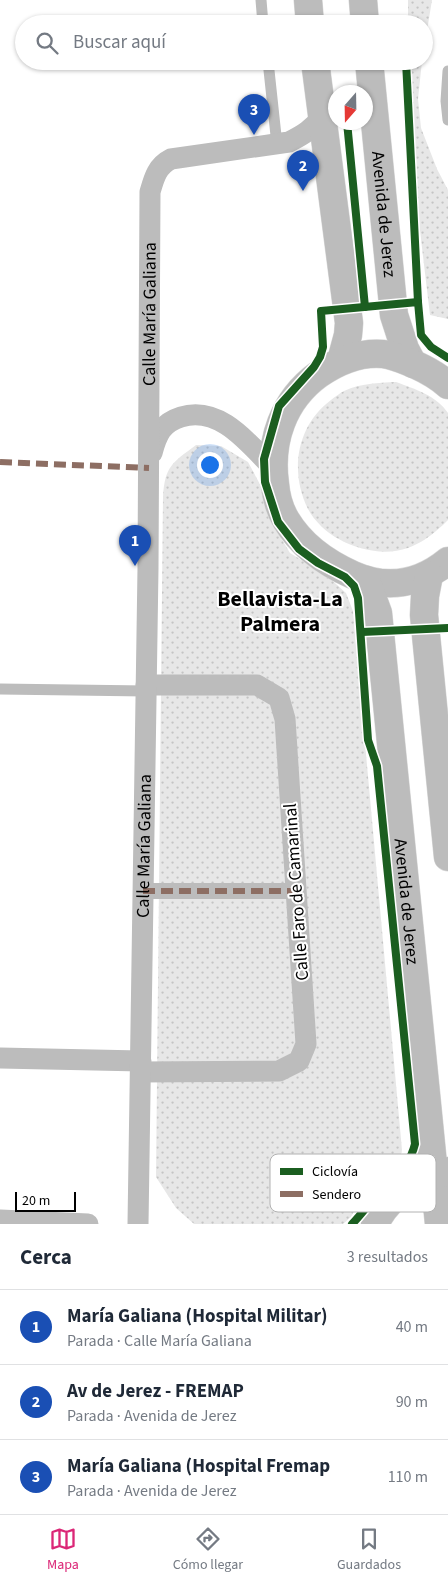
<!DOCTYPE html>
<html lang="es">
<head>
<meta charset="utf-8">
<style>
  :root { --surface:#fff; --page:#f6f6f7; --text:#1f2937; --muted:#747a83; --line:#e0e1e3; --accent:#db2777 }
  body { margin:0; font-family:"Source Sans 3",sans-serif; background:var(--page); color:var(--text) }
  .compass { position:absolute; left:328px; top:85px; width:45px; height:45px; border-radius:50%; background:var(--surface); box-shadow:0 1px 4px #0004; rotate:200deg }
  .scale { position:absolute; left:15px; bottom:12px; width:61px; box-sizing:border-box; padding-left:5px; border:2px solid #000; border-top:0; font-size:14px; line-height:18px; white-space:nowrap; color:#000; -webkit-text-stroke:4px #fff; paint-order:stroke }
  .you { position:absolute; left:209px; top:464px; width:18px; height:18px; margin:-12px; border:4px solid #fff; border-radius:50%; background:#1a73e8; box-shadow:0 0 0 8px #1a73e833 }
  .badge { display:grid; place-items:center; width:32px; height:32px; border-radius:50%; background:var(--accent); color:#fff; font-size:16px; font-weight:700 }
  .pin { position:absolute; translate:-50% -41px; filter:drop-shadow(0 1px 2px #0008) }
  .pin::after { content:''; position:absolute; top:26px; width:18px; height:15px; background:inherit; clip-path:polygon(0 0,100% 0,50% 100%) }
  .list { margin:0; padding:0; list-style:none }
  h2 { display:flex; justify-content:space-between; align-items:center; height:65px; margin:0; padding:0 20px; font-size:21px }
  h2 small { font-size:16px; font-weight:400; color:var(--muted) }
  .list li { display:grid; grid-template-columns:32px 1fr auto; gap:15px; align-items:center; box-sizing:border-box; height:75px; padding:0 20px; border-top:1px solid var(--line) }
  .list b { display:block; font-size:19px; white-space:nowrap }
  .list p { margin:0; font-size:16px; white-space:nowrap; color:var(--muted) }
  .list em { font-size:16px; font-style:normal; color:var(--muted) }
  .icon { flex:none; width:28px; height:28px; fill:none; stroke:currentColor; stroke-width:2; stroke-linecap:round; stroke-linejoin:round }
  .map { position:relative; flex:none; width:448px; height:1224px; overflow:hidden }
  .search { position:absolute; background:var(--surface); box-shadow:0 1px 4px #0004; left:15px; right:15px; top:15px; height:55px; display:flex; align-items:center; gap:12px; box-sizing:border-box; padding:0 18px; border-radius:28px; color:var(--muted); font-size:19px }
  .sheet { height:290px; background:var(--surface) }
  nav { display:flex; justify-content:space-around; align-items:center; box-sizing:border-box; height:70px; border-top:1px solid var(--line); background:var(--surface); font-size:14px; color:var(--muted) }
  nav a { display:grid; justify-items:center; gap:2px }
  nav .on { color:var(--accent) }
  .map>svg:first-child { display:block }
  .grass { fill:url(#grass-dots) }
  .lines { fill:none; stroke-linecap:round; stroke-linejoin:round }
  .primary-casing { stroke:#dbdbdb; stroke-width:29 }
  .service { stroke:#bcbcbc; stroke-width:11 }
  .pedestrian { stroke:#bcbcbc; stroke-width:16 }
  .minor { stroke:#bcbcbc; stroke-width:21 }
  .primary { stroke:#bcbcbc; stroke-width:28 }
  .quiet { stroke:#8d6e63; stroke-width:6; stroke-dasharray:12 6; stroke-linecap:butt }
  .cycleway-casing { stroke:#fff; stroke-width:11 }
  .cycleway { stroke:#1b5e20; stroke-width:8 }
  .labels { text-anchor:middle; stroke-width:4; stroke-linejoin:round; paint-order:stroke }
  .street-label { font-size:18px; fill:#000; stroke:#fff }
  .district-label { font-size:22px; font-weight:bold; fill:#000; stroke:#fff }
  .key { fill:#fff; stroke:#b2b2b2; stroke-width:1 }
  .key-label { font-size:14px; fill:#000 }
</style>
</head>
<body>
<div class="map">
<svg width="448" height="1224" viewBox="0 0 448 1224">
  <defs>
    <pattern id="grass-dots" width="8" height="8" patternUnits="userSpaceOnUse" patternTransform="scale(1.25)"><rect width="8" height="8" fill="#e7e7e7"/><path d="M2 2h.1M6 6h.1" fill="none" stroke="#c4c4c4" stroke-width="1.8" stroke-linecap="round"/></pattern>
  </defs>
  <rect width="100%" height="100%" fill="#fff"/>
  <g class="grass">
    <polygon points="408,0 432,0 424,49 424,24 408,24"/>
    <path d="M 409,61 L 422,61 L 418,99 L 421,128 L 437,169 L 448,190 L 448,319 L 430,315 C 420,231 409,146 409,61 Z"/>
    <path d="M 396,382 C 415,389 437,396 448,413 L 448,520 C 436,532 424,542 408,548 C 373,560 325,541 308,509 C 289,471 297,425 331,400 C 335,397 340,393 344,391 C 362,383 377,383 396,382 Z"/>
    <path d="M 196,445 L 221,446 L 248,462 L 262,488 L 272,523 L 290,553 L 326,575 L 346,593 L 353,611 L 402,1150 L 399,1162 L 363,1194 L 351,1217 L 343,1224 L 194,1224 L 176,1208 L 156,1177 L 163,497 C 165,466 172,463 196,445 Z"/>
  </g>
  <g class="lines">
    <g class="primary-casing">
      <g id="primary">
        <polyline points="308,0 310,24"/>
        <polyline points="363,0 365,24"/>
        <polyline points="315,61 349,323 348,335 341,361"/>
        <path id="s2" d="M 369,61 L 394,315 L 405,349 L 413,364"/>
        <path d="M 448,385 C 438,376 427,370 416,365 C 406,361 394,355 383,354 C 360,352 338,361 319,374 C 283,400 269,441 275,484 C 276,496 280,510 286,520 C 301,545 326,563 353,575 C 387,590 420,584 448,561"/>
        <polyline points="429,575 425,596 424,615 448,857"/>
        <path id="s3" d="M 366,580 L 378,613 L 439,1224"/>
        <path d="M 375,1224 C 389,1194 418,1179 448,1171"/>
      </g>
    </g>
    <g class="service">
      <polyline points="261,0 263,24"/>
      <polyline points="268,61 277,145"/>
      <polyline points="448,71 446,101 448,120"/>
      <polyline points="0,689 146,691"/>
    </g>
    <polyline class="pedestrian" points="143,891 296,891"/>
    <g class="minor">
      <path d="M 152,453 C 157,434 162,423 181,417 C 220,405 249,444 273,468"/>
      <polyline points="0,1058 141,1061"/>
      <polyline points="141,1072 279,1071 299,1061 306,1044 285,719 279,698 257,685 146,685"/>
      <polyline points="0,1220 88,1224"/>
      <path id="s1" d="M 138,1224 L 148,568 L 150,192 C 154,178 157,166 171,159 L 289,142 C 303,135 313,129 322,116"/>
    </g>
    <use href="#primary" class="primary"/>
    <g class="quiet">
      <polyline points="0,462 149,468"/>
      <polyline points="143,891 296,891"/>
    </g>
    <g class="cycleway-casing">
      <g id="cycleway">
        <polyline points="406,61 418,302"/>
        <polyline points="347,122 365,307"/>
        <polyline points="362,632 448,628"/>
        <path d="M 352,1224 C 362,1214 370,1202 380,1191 C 395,1174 409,1168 415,1144 L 377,766 L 368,740 L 358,598 L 354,586 L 345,577 L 318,563 L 299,549 L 278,522 L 265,482 L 264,459 L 279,406 L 314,367 L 320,357 L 323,347 L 321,311 L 418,302 L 421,335 L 431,347 L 448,358"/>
      </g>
    </g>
    <use href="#cycleway" class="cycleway"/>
  </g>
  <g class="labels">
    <g class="street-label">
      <text dy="6" stroke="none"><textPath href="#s2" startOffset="154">Avenida de Jerez</textPath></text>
      <text dy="6" stroke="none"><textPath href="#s1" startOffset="910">Calle María Galiana</textPath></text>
      <text dy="6" stroke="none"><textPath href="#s1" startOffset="378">Calle María Galiana</textPath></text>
      <text transform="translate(296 892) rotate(-94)" y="6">Calle Faro de Camarinal</text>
      <text dy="6" stroke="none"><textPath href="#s3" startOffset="325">Avenida de Jerez</textPath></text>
    </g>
    <g class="district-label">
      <text x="280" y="606">Bellavista-La<tspan x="280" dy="25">Palmera</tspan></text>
    </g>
  </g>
  <rect x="270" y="1154" width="166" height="58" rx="8" class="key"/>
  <rect x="280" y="1168" width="23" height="7" fill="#1b5e20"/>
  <rect x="280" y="1191" width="23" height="6" fill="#8d6e63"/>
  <g class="key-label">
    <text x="312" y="1176">Ciclovía</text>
    <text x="312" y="1199">Sendero</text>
  </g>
</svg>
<svg class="compass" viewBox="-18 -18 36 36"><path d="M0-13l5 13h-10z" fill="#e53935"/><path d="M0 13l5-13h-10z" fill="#747a83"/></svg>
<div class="scale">20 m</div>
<div class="you"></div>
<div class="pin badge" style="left:135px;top:566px;background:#1a4fb4">1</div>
<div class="pin badge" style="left:303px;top:191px;background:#1a4fb4">2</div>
<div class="pin badge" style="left:254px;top:135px;background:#1a4fb4">3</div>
<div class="search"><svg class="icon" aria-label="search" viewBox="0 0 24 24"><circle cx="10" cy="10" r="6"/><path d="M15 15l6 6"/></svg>Buscar aquí</div>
</div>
<section class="sheet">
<h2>Cerca<small>3 resultados</small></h2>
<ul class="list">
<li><span class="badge" style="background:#1a4fb4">1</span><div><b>María Galiana (Hospital Militar)</b><p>Parada · Calle María Galiana</p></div><em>40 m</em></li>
<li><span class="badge" style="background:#1a4fb4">2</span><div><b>Av de Jerez - FREMAP</b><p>Parada · Avenida de Jerez</p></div><em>90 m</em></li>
<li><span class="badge" style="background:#1a4fb4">3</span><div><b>María Galiana (Hospital Fremap</b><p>Parada · Avenida de Jerez</p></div><em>110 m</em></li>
</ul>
</section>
<nav>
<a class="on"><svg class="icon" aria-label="map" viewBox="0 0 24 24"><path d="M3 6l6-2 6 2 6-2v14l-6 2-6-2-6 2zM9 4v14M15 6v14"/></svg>Mapa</a>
<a><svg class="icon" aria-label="directions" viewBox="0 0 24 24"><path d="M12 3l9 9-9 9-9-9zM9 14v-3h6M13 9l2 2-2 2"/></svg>Cómo llegar</a>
<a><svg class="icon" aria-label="saved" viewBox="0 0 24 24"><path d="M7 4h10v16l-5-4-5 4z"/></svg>Guardados</a>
</nav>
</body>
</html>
